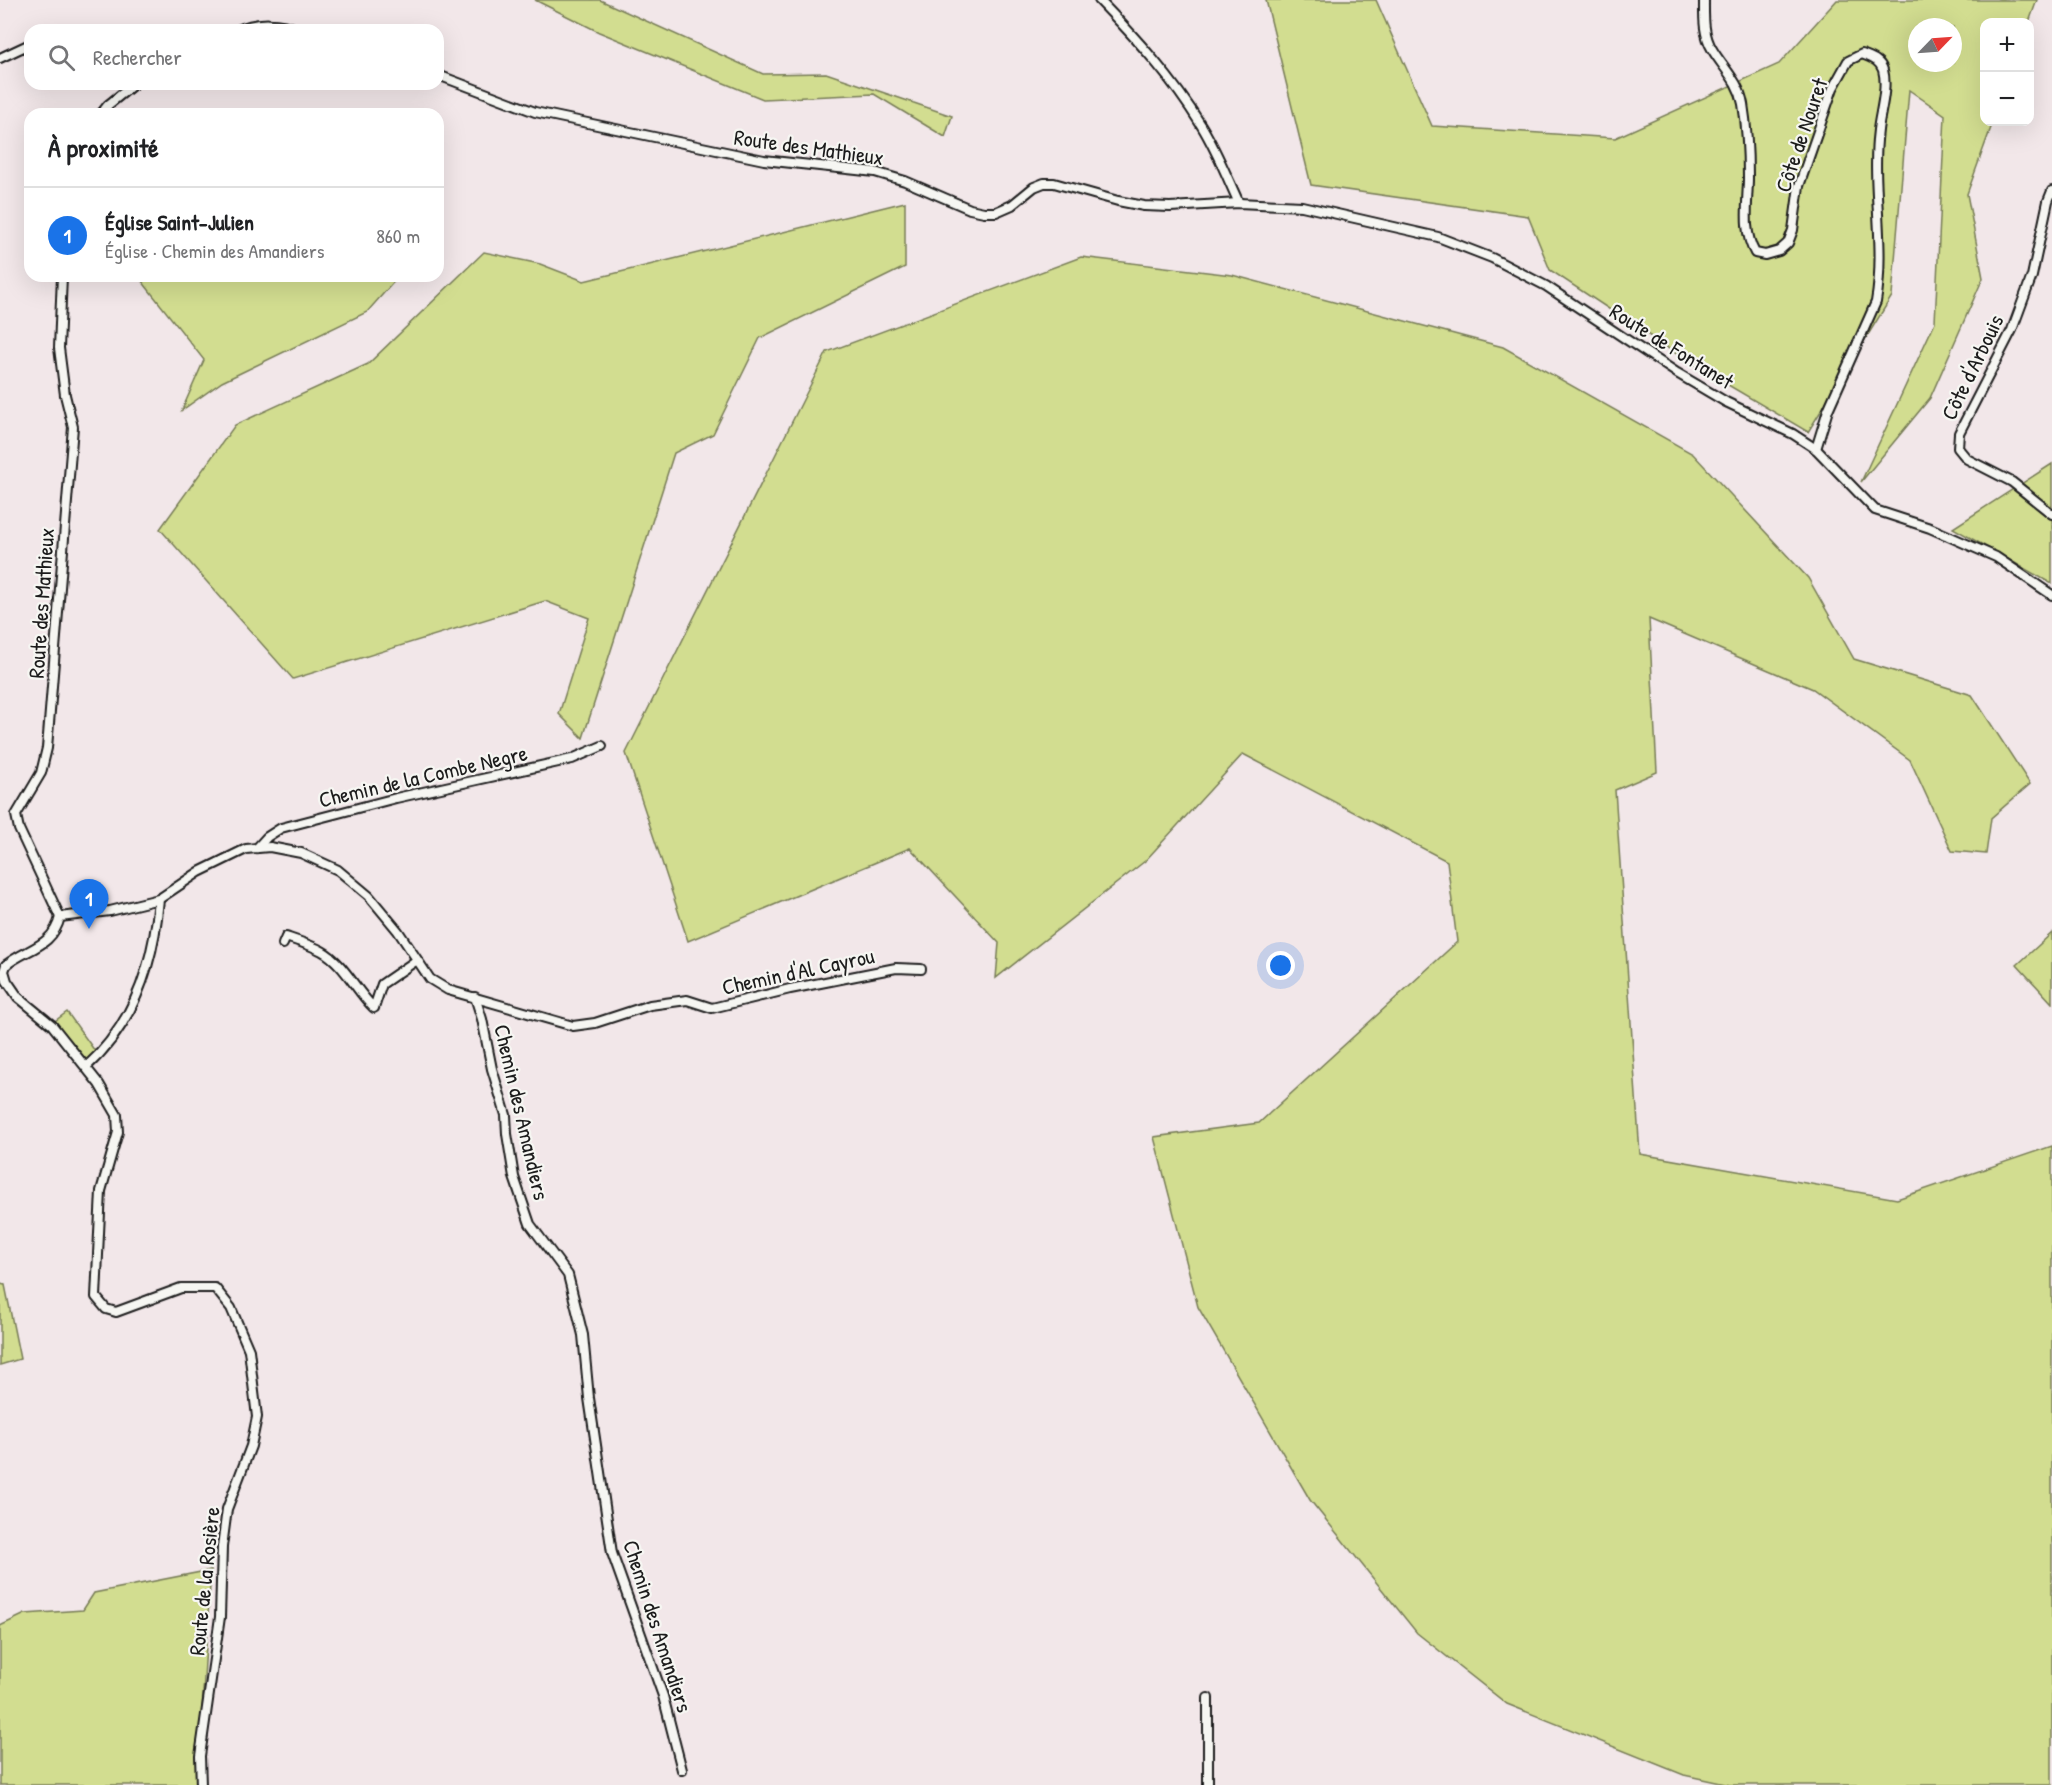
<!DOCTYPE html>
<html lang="fr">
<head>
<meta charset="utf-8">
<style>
  :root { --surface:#fff; --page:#f2f2f2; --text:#202124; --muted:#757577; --line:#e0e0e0; --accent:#1a73e8 }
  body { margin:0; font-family:"Patrick Hand",sans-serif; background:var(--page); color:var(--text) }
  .controls { position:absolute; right:18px; top:18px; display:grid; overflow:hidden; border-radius:12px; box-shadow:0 6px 24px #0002 }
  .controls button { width:54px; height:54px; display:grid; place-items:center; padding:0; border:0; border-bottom:2px solid var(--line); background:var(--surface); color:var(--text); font:30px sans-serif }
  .compass { position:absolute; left:1908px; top:18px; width:54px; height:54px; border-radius:50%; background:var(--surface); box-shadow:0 6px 24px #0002; rotate:65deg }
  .you { position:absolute; left:1281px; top:966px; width:21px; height:21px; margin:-15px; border:4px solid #fff; border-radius:50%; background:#1a73e8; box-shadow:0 0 0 9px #1a73e833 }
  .badge { display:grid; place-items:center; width:39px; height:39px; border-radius:50%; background:var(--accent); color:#fff; font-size:20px; font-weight:700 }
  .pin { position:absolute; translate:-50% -50px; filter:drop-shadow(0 2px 3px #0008) }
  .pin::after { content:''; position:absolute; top:32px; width:21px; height:18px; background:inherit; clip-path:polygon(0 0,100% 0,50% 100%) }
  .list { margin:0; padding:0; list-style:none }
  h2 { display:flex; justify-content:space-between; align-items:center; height:78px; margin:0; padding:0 24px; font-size:26px }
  h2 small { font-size:20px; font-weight:400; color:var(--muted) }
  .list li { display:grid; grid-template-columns:39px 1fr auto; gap:18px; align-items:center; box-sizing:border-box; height:96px; padding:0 24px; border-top:2px solid var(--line) }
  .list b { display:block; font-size:22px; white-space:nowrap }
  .list p { margin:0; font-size:20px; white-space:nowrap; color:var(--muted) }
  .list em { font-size:20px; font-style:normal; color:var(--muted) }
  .icon { flex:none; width:33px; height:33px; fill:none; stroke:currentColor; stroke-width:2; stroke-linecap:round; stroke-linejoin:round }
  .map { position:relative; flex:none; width:2052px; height:1785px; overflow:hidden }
  .search { position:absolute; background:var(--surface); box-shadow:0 6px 24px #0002; left:24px; top:24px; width:420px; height:66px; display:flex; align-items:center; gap:15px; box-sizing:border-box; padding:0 21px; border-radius:18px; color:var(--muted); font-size:22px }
  .panel { position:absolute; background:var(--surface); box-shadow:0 6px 24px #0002; left:24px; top:108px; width:420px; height:174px; border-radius:18px }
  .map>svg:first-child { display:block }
  .green { fill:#d2dd90; stroke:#777c56; stroke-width:1.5; fill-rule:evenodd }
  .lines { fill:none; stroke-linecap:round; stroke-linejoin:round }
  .minor-casing { stroke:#1c1c1c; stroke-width:12 }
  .minor { stroke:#f6f6f2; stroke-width:8 }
  .labels { text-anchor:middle; stroke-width:4.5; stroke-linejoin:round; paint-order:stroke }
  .street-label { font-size:22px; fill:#1c1c1c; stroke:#f6f6f2 }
</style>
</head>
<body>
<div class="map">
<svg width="2052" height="1785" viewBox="0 0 2052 1785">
  <rect width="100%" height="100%" fill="#f2e7e9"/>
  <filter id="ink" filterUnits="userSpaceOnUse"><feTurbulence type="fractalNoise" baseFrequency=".0167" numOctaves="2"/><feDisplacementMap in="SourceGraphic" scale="12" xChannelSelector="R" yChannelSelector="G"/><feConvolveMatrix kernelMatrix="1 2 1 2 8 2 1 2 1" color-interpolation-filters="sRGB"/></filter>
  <g filter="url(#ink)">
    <g class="green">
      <polygon points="535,0 600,0 763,74 826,73 952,116 945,137 874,94 763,99 599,32"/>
      <path d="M 1266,0 L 1376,0 L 1432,126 L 1615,138 L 1779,64 L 1837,0 L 2037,0 L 2029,22 L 1984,22 L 1984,122 L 1993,122 L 1967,194 L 1983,278 L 1930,398 L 1861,482 L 1935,322 L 1945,115 L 1909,90 L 1892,296 L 1808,432 L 1689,362 L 1550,270 L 1528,216 L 1311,185 ZM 1917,27 L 1953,27 L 1953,63 L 1917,63 Z"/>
      <polygon points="905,202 905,267 760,338 713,434 674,453 583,738 559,714 589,618 545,601 293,679 160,529 235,425 368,364 484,252 540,264 584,281"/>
      <polygon points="1081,257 1232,275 1503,347 1693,454 1808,578 1854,659 1972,695 2030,784 1991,818 1986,854 1952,851 1910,760 1813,689 1649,619 1657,772 1615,790 1640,1154 1897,1199 2052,1146 2052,1785 1730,1785 1684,1775 1507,1704 1417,1633 1310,1500 1198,1307 1154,1137 1259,1123 1457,942 1447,861 1243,754 1145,861 996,978 999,943 910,848 688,941 626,753 827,352"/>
      <polygon points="138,276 399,276 367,312 222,382 182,410 204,360"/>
      <polygon points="2052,464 2052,584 1953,528"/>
      <polygon points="2052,933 2052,1003 2017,965"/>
      <polygon points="67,1012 97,1054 87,1063 55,1021"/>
      <polygon points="0,1284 5,1285 20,1359 0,1365"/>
      <polygon points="211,1570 197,1785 0,1785 0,1626 25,1614 83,1610 94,1593"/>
    </g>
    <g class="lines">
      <g class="minor-casing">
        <g id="minor">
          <path d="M 1099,0 C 1136,38 1173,79 1201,125 C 1216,149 1227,177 1239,203"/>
          <path d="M 1704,0 C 1704,17 1703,34 1712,49 C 1723,68 1739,81 1743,104 C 1747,128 1748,153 1748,177 C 1748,203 1742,230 1755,253 L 1765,255 L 1779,251 L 1788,243 L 1793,230 L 1799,186 L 1833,88 L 1848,61 L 1862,54 C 1871,58 1880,60 1883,70 C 1888,88 1880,112 1878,130 C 1871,187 1886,245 1876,302 L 1828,410 L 1816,449"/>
          <path d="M 238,30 C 257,21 280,22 299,30"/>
          <polyline points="0,58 30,44"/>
          <polyline points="438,75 535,112 764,160 875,172 905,181 970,209 984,212 996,212 1012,205 1034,187 1044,183 1054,183 1118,201 1144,206 1170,207 1239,203 1302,206 1438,237 1492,258 1546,286 1677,373 1726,402 1793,434 1816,449 1875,510 1930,528 1996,557 2052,595"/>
          <polyline points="101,114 108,105 134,84"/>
          <polyline points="2052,191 2048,201 2032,276 2012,330 1959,433 1958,448 1967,459 2012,482 2052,514"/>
          <polyline points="257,848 267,837 281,828 396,798 572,759 602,746"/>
          <polyline points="60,917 110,911 159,899 199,872 246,849 270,847 301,853 338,870 369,896 398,931 430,979 448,990 573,1026 595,1023 650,1005 687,1000 712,1008 790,989 896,968 921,969"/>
          <polyline points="60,917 19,829 16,815 41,773 47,748 73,427 65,395 59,348 62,276"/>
          <path d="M 283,944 L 286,937 C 298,941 311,945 322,951 C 344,963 356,991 374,1008 L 382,984 L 417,960"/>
          <polyline points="6,965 4,971 7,981 18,997 52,1025 99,1084 117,1115 118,1132 101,1191 96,1297 106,1309 116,1312 181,1288 215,1288 231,1308 249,1350 257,1417 251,1446 227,1509 222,1547 220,1617 200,1756 201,1785"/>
          <path d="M 6,965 C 27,948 53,947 60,917"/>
          <polyline points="475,997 482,1019 492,1069 506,1115 507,1134 514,1177 530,1224 568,1275 583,1335 589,1398 612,1553 663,1696 682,1770"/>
          <path d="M 86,1067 C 134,1024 154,962 159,899"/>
          <polyline points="1208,1785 1208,1698"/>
        </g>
      </g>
      <use href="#minor" class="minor"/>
    </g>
  </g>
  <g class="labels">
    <g class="street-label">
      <text transform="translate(1801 135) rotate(-71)" y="8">Côte de Nouret</text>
      <text transform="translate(809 147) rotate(8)" y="8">Route des Mathieux</text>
      <text transform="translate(1672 346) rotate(32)" y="8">Route de Fontanet</text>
      <text transform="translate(1972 367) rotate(-64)" y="8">Côte d'Arbouis</text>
      <text transform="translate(41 603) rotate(-86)" y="8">Route des Mathieux</text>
      <text transform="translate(423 776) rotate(-13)" y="8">Chemin de la Combe Negre</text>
      <text transform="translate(798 971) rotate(-12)" y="8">Chemin d'Al Cayrou</text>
      <text transform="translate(522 1112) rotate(77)" y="8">Chemin des Amandiers</text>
      <text transform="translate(204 1581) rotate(-84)" y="8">Route de la Rosière</text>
      <text transform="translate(658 1626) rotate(72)" y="8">Chemin des Amandiers</text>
    </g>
  </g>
</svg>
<div class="controls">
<button>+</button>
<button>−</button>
</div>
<svg class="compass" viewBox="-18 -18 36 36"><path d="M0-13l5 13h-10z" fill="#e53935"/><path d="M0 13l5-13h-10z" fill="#757577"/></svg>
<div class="you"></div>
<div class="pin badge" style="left:89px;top:929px">1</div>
<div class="search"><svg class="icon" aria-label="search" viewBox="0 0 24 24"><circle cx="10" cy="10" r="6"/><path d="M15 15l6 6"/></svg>Rechercher</div>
<section class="panel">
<h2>À proximité<small></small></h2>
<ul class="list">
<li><span class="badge">1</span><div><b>Église Saint-Julien</b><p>Église · Chemin des Amandiers</p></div><em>860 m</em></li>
</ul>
</section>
</div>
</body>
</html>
